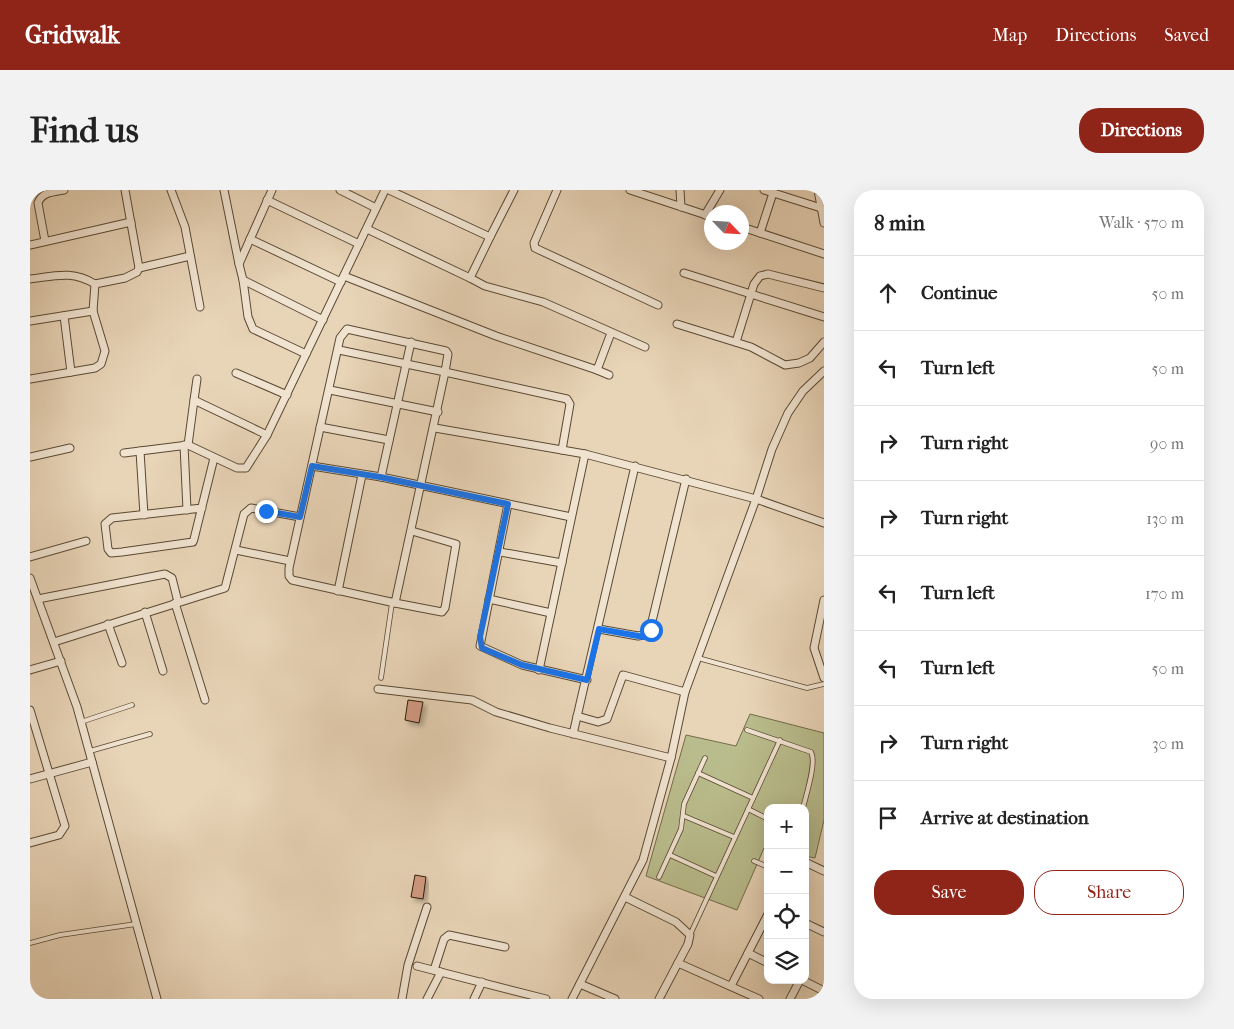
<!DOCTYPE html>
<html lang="en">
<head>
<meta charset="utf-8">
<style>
  :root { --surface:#fff; --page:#f2f2f2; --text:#222; --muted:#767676; --line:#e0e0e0; --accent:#8f2418 }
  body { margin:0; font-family:"IM FELL French Canon",serif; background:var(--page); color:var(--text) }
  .controls { position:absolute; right:15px; bottom:15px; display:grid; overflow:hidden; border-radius:10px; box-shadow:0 5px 20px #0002 }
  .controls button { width:45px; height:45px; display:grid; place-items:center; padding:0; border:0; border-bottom:1px solid var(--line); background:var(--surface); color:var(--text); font:25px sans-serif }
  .compass { position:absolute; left:674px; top:15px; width:45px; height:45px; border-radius:50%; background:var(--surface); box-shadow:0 5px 20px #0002; rotate:115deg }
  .stop { position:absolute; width:15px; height:15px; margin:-11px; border:4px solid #1a73e8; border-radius:50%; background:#fff }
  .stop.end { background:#1a73e8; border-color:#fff; box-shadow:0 1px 5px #0008 }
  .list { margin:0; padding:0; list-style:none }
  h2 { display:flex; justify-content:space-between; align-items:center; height:65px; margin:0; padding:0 20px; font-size:21px }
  h2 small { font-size:16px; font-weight:400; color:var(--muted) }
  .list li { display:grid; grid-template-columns:32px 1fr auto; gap:15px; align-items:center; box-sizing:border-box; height:75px; padding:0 20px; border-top:1px solid var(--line) }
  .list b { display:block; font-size:19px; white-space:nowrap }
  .list em { font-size:16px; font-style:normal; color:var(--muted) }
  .actions { display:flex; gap:10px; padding:15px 20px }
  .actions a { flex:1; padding:11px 0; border:1px solid var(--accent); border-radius:20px; text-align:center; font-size:18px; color:var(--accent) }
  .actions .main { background:var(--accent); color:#fff }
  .icon { flex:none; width:28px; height:28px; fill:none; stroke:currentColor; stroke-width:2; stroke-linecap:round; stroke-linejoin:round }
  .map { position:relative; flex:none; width:794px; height:809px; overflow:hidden; border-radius:20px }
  header { display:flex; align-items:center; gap:30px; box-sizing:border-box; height:70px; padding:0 25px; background:var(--accent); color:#fff }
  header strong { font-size:24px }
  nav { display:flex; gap:28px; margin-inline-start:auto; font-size:18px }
  .intro { display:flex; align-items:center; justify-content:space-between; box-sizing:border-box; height:120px; padding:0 30px }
  h1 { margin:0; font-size:35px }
  .button { padding:12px 22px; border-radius:20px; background:var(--accent); color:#fff; font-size:18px; font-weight:700 }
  main { display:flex; gap:30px; padding:0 30px }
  aside { flex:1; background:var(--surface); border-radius:20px; box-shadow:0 5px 20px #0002 }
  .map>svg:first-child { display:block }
  .green { fill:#b9bc8c; stroke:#726c4a }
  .building { fill:#d39b83; stroke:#2b1b09; filter:url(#shadow) }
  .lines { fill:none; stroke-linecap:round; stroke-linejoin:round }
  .service-casing { stroke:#5a4934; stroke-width:5.5 }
  .minor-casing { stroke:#5a4934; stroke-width:9 }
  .service { stroke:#f0e3d0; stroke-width:4 }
  .minor { stroke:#f0e3d0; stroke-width:7 }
  .route { stroke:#1a73e8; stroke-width:6 }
</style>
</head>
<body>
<header>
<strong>Gridwalk</strong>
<nav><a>Map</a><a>Directions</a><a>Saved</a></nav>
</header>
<div class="intro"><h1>Find us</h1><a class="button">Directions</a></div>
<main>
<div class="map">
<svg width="794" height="809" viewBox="0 0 794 809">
  <defs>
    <filter id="shadow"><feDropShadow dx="3.5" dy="3.5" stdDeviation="2.5" flood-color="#0004"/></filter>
  </defs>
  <rect width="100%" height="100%" fill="#e8d4b7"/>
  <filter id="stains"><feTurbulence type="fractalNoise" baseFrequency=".004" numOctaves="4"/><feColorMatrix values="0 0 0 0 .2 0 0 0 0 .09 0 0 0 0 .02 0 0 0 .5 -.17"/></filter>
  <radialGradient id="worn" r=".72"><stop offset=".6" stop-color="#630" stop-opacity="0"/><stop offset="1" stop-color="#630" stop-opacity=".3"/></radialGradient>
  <polygon class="green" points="720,524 794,543 794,630 785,668 775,666 775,618 738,618 738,658 734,658 707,720 616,686 656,545 706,556"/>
  <g class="building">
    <polygon points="378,510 393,512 389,533 375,530"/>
    <polygon points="385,685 396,687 393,709 381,707"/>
  </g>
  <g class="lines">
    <g class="service-casing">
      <g id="service">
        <polyline points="668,468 777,498 794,494"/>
        <polyline points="351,488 362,413"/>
        <polyline points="51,532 102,515"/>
        <path d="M 717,540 L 781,562 C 787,572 776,605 773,618"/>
        <polyline points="60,561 120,544"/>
        <polyline points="668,583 723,608"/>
        <polyline points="718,619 738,629"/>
        <polyline points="654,626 704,647"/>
        <polyline points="640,665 686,686"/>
        <polyline points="724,671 738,677"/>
        <polyline points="629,687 651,639 654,614 675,568"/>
        <polyline points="660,745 750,550"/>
        <polyline points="0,753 30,745 106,734"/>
      </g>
    </g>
    <g class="minor-casing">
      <g id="minor">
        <polyline points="141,0 155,37 170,117"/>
        <polyline points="194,0 209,74"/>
        <polyline points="242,0 209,74 213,90 293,130"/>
        <polyline points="310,0 346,18"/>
        <polyline points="359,0 460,47 440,88 455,96 513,112 615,157"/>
        <polyline points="527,0 504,53 505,58 628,115"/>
        <polyline points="600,0 682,27"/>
        <polyline points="650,0 651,17"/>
        <polyline points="734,0 791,18"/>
        <polyline points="788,0 794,33"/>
        <polyline points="237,10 329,54"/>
        <polyline points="675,25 690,0"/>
        <polyline points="712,37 794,64"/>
        <polyline points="337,39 440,88"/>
        <polyline points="730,43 743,3"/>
        <polyline points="460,47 484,0"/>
        <polyline points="220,49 311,92"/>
        <path d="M 15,51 L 8,13 C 12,2 23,2 34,0"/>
        <polyline points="0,55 101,32"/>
        <polyline points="109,78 160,66"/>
        <polyline points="654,83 794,127"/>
        <polyline points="314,86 466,146 567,180 581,143"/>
        <path d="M 0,89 C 25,86 42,80 65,94 L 95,88 L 107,82 L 109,78 L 95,0"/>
        <polyline points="213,90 218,127 223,139 276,164"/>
        <polyline points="34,126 41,182"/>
        <polyline points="0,131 63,121"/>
        <polyline points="647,134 721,157 755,175 769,173 780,168 794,152"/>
        <polyline points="706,152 724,94 730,86 738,84 794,98"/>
        <polyline points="309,160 415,182 365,413 262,390 259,386 259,378 310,148 317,139 416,161 418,164 415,182 537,209 540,214 532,260"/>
        <polyline points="567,180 579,185"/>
        <polyline points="206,183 257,205"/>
        <polyline points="0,189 65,178 71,174 75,161 63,121 65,94"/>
        <polyline points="167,189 164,210 237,245"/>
        <polyline points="300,200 408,222"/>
        <polyline points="290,237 359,250"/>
        <polyline points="405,238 555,264 726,309 794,333"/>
        <polyline points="154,255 157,320"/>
        <polyline points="158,255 164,210"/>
        <polyline points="110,261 114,325"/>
        <polyline points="94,263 158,255 207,278 216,278 237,245 355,0"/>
        <polyline points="0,267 40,258"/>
        <polyline points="282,276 351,287 541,327"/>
        <polyline points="351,287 381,152"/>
        <polyline points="478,314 450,456 492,475 557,490"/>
        <polyline points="172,318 82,328 75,334 78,359 81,363 92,362 163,352 164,349 184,268"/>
        <polyline points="206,360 260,371"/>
        <polyline points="470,362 532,373"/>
        <polyline points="0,367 56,351"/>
        <polyline points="0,388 47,517 127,809"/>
        <polyline points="308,401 332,285"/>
        <polyline points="8,409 135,384 142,388 148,412"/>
        <polyline points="459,409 521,423"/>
        <polyline points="794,410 784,458 794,488"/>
        <polyline points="145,413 175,510"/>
        <polyline points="365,413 412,422 415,418 426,354 382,341"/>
        <polyline points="115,422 133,481"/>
        <polyline points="78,434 92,473"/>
        <polyline points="569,439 608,446 619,444 656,289"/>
        <polyline points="24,452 195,398 214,324 221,318 270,327"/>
        <polyline points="0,480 31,471"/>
        <polyline points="509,480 555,264"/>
        <polyline points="348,499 442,510 466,522 520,538 641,568"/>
        <polyline points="0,520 35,636 29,645 0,653"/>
        <polyline points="547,526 568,532 577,529 593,485 655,502"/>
        <polyline points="543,544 605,276"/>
        <polyline points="0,589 62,572"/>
        <polyline points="775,672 794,681"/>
        <polyline points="595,707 646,732 660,745 658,754 629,809"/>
        <polyline points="775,733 794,742"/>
        <polyline points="718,763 738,773"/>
        <polyline points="648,773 729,809"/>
        <polyline points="387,776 516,809"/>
        <polyline points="404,780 414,749 419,745 475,757"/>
        <polyline points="772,790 794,801"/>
        <polyline points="550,794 585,809"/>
        <polyline points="701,796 738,724"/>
        <polyline points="372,809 378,775 397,717"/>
        <polyline points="397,809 411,782"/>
        <polyline points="444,809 452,792"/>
        <polyline points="542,809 613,670 641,568 655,502 726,309 742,259 758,223 773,201 794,181"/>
        <polyline points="760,809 770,790"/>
      </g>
    </g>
    <use href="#service" class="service"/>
    <use href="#minor" class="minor"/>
  </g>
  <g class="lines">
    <polyline class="route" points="236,321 270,327 282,276 350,287 478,314 450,447 452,458 492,475 557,490 569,439 614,447 617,446 621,440"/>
  </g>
  <rect width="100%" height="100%" filter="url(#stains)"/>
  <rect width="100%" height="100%" fill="url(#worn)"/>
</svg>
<div class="controls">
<button>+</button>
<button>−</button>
<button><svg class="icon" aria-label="locate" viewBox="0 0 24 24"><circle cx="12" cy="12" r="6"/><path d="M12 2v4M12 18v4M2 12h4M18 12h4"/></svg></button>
<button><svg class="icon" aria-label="layers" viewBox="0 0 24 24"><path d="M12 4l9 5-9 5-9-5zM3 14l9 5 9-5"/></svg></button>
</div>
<svg class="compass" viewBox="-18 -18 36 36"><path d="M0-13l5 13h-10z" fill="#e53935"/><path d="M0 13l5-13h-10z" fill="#767676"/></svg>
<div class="stop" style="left:621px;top:440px"></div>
<div class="stop end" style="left:236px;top:321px"></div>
</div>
<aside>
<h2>8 min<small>Walk · 570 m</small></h2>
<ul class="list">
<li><svg class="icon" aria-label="ahead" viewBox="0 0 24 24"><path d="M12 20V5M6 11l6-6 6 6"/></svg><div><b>Continue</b></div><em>50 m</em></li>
<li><svg class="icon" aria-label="left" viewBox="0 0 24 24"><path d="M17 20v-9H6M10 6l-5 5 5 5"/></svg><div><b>Turn left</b></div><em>50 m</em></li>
<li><svg class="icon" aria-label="right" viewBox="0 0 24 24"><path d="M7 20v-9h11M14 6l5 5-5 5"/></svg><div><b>Turn right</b></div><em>90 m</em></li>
<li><svg class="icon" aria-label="right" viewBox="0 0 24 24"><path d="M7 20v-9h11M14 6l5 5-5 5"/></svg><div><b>Turn right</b></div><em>130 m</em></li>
<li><svg class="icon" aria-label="left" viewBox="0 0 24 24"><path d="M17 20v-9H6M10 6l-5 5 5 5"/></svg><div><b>Turn left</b></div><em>170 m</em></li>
<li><svg class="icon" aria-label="left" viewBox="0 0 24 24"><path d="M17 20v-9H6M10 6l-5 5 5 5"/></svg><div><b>Turn left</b></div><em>50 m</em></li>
<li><svg class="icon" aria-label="right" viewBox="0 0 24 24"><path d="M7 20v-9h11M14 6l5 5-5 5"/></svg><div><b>Turn right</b></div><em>30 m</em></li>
<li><svg class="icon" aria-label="arrive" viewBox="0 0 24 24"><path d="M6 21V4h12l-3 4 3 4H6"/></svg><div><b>Arrive at destination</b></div></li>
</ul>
<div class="actions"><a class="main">Save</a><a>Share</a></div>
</aside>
</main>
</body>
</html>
